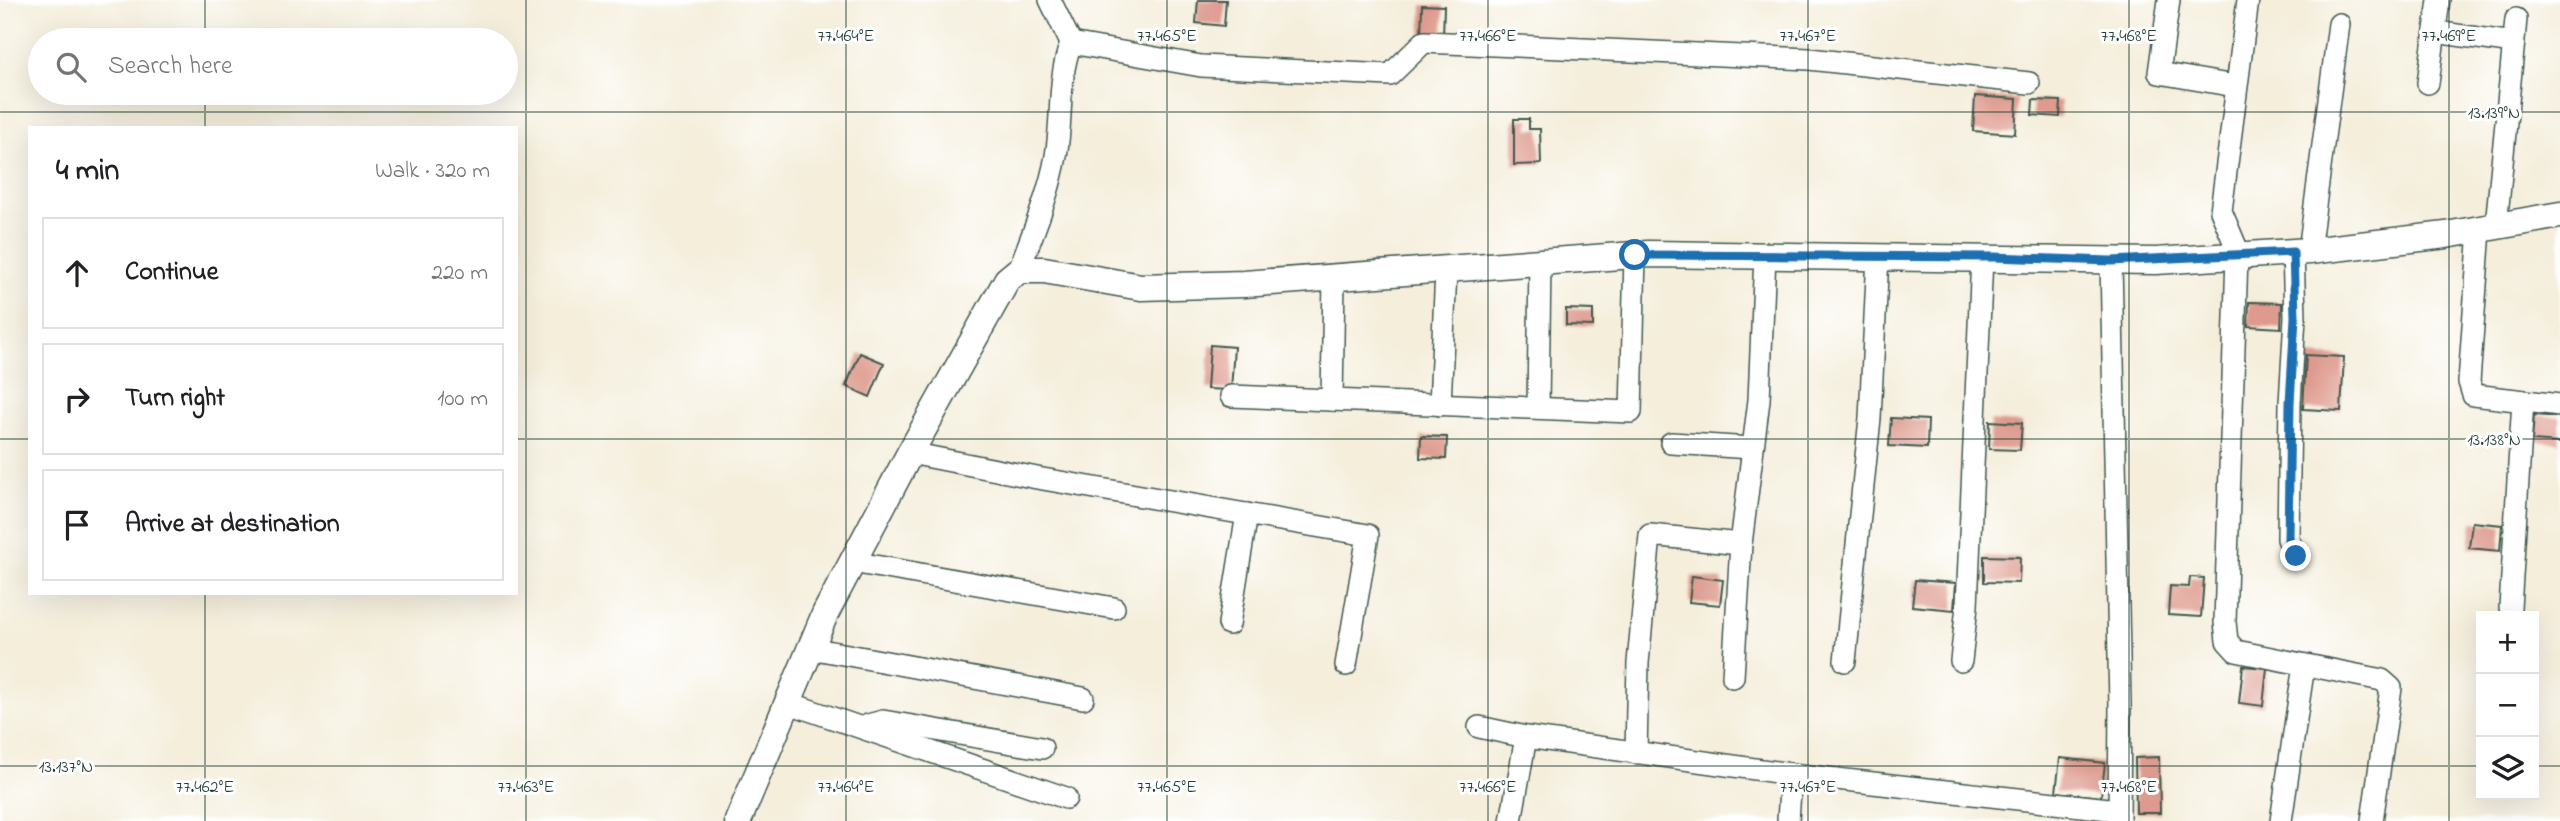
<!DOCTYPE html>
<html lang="en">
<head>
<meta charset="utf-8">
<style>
  :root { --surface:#fff; --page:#f2f2f2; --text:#202124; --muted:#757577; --line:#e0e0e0 }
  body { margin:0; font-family:"Indie Flower",sans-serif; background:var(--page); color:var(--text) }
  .controls { position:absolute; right:21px; bottom:21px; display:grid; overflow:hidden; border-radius:0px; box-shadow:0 7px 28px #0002 }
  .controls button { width:63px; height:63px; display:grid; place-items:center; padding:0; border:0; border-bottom:2px solid var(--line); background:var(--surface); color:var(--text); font:35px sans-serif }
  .stop { position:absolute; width:21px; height:21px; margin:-16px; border:5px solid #1f6fb2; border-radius:50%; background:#fff }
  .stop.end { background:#1f6fb2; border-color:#fff; box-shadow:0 2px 7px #0008 }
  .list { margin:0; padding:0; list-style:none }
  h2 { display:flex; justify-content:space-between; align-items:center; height:91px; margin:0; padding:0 28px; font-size:30px }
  h2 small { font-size:23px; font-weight:400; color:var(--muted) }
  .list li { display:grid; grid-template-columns:46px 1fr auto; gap:21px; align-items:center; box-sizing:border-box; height:112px; margin:0 14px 14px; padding:0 14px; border:2px solid var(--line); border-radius:0px }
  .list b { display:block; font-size:26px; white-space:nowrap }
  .list em { font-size:23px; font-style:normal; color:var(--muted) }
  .icon { flex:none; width:38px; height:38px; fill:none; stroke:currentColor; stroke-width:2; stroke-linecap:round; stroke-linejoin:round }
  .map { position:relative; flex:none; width:2560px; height:821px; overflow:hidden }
  .search { position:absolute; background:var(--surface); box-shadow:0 7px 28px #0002; left:28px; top:28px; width:490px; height:77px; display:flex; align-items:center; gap:18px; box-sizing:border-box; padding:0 24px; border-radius:38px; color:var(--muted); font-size:26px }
  .panel { position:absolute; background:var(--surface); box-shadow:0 7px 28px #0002; left:28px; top:126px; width:490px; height:469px; border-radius:0px }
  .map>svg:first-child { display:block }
  .building { fill:#de9a8d }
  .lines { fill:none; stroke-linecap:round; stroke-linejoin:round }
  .minor-casing { stroke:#3f584d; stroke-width:24 }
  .tertiary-casing { stroke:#3f584d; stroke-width:29 }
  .minor { stroke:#fff; stroke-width:21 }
  .tertiary { stroke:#fff; stroke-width:26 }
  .route { stroke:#1f6fb2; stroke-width:9 }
  .ticks { fill:none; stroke:#1f3d34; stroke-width:2; stroke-opacity:0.45 }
  .ticks-label { font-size:18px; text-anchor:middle; fill:#1f3d34; stroke:#fff; stroke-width:6; stroke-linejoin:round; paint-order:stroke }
</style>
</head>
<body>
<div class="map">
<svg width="2560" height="821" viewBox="0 0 2560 821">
  <rect width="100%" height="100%" fill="#fff"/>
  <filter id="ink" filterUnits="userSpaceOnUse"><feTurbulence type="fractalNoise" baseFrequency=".0143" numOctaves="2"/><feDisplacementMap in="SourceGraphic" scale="14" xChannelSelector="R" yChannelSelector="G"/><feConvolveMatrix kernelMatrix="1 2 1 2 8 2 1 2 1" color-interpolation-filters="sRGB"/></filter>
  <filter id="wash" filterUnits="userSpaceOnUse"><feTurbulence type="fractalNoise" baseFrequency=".00686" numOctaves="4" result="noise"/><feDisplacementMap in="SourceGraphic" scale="28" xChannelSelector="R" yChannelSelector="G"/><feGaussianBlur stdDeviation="1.57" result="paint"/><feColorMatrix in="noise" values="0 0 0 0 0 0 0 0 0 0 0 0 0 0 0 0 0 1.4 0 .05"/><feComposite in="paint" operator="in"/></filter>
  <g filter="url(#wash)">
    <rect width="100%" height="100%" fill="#f4eedb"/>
    <g id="blocks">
      <g class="building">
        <polygon points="1198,0 1226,0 1224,26 1196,23"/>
        <polygon points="1422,5 1444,6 1443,38 1421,37"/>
        <polygon points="1975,96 2017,99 2015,134 1973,131"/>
        <polygon points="2033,100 2061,101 2060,117 2032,115"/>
        <polygon points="1514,119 1529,119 1529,129 1540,129 1541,164 1514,165"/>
        <polygon points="2249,302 2282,303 2281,328 2248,326"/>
        <polygon points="1566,309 1593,310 1593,326 1566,325"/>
        <polygon points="1210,345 1234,347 1231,390 1207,389"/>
        <polygon points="860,353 884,363 870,397 846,386"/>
        <polygon points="2306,355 2344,357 2341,411 2303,409"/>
        <polygon points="2534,415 2560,417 2560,443 2532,441"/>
        <polygon points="1891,418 1928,420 1927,448 1889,446"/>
        <polygon points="1990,421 2022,423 2020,450 1989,449"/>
        <polygon points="1421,436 1447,437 1446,459 1420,458"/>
        <polygon points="2472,522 2502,525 2500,551 2469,548"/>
        <polygon points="1984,556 2020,557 2019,583 1984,582"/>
        <polygon points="1692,576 1723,580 1720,605 1689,602"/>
        <polygon points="2190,577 2204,578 2201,617 2168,615 2170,586 2189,587"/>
        <polygon points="1915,580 1956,583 1954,610 1912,606"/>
        <polygon points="2243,666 2267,668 2263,706 2239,703"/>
        <polygon points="2159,757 2160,813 2136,813 2135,758"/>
        <polygon points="2060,758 2105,763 2101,797 2056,792"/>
      </g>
    </g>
  </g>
  <g filter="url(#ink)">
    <use href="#blocks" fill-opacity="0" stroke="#3f584d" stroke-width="2"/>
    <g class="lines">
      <g class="minor-casing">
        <g id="minor">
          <polyline points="2169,0 2159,73 2235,86"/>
          <polyline points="2435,32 2514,43"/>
          <polyline points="1071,43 1201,66 1390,75 1424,42 1809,59 2029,83"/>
          <polyline points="2428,83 2439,0"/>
          <polyline points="2496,226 2516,19"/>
          <polyline points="2480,229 2469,382 2473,395 2560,405"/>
          <polyline points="2309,251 2339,24"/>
          <polyline points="2293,252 2295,317 2290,403 2288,539 2296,556"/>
          <polyline points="2237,256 2225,622 2227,641 2236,651 2382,680 2391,688 2372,821"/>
          <polyline points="2240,256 2221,211 2248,0"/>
          <polyline points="2111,261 2120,706 2119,821"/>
          <path d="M 1019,270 C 1033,232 1049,195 1056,156 C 1063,117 1057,80 1071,43 L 1050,0"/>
          <polyline points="1231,396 1631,412 1635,255"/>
          <polyline points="1332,400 1334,278"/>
          <polyline points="1440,405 1446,270"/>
          <polyline points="1538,408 1540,261"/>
          <polyline points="1671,443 1752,448"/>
          <polyline points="910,453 1037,478 1368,535 1346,665"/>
          <polyline points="852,562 1114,608"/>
          <polyline points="2510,608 2523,401"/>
          <polyline points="1229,624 1247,514"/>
          <polyline points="810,648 1083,698"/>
          <polyline points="1845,661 1870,418 1878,256"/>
          <polyline points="1961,661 1967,606 1982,257"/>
          <polyline points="1733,677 1741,544 1759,400 1765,255"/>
          <polyline points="786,702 1066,798"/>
          <polyline points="868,725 883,721 1042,748"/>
          <polyline points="1479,727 1526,737 1791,774 2118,810"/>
          <polyline points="1636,753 1638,663 1650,535 1741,544"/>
          <polyline points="1511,821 1526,737"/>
          <polyline points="1788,821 1791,774"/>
          <polyline points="2281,821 2304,665"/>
        </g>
      </g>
      <g class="tertiary-casing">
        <polyline id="tertiary" points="738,821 825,614 910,453 1007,280 1019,270 1044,270 1141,287 1244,284 1648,254 2156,261 2309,251 2446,235 2560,215"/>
      </g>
      <use href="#minor" class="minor"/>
      <use href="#tertiary" class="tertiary"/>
    </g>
  </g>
  <g class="lines" filter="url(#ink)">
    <polyline class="route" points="1635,255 1994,257 2111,261 2293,252 2295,317 2290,403 2288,539 2296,556"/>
  </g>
  <path class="ticks" d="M 205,0 L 205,40M 526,0 L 526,821M 846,0 L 846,821M 1167,0 L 1167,821M 1488,0 L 1488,821M 1808,0 L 1808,821M 2129,0 L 2129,821M 2449,0 L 2449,821M 205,93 L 205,128M 0,112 L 2560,112M 0,439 L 30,439M 516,439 L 2560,439M 205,593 L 205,821M 0,766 L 2481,766M 2534,766 L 2560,766"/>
  <g class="ticks-label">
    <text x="846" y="41">77.464°E</text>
    <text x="1167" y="41">77.465°E</text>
    <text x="1488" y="41">77.466°E</text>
    <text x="1808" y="41">77.467°E</text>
    <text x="2129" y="41">77.468°E</text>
    <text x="2449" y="41">77.469°E</text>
    <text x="2494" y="118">13.139°N</text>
    <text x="2494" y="445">13.138°N</text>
    <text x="66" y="772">13.137°N</text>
    <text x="205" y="792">77.462°E</text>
    <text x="526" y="792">77.463°E</text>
    <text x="846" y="792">77.464°E</text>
    <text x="1167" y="792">77.465°E</text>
    <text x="1488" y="792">77.466°E</text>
    <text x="1808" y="792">77.467°E</text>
    <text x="2129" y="792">77.468°E</text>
  </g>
</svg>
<div class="controls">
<button>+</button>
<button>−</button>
<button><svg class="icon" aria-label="layers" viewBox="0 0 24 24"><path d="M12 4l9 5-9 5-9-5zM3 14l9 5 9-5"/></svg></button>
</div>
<div class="stop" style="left:1635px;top:255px"></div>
<div class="stop end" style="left:2296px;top:556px"></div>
<div class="search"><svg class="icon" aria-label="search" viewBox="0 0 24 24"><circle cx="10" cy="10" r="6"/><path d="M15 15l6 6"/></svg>Search here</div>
<section class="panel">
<h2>4 min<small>Walk · 320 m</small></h2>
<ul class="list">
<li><svg class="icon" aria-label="ahead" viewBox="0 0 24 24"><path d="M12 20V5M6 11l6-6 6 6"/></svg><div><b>Continue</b></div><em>220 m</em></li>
<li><svg class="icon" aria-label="right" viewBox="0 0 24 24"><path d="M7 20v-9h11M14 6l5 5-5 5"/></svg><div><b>Turn right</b></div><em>100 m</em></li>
<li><svg class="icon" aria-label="arrive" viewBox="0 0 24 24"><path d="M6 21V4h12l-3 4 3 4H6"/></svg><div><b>Arrive at destination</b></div></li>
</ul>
</section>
</div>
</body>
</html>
